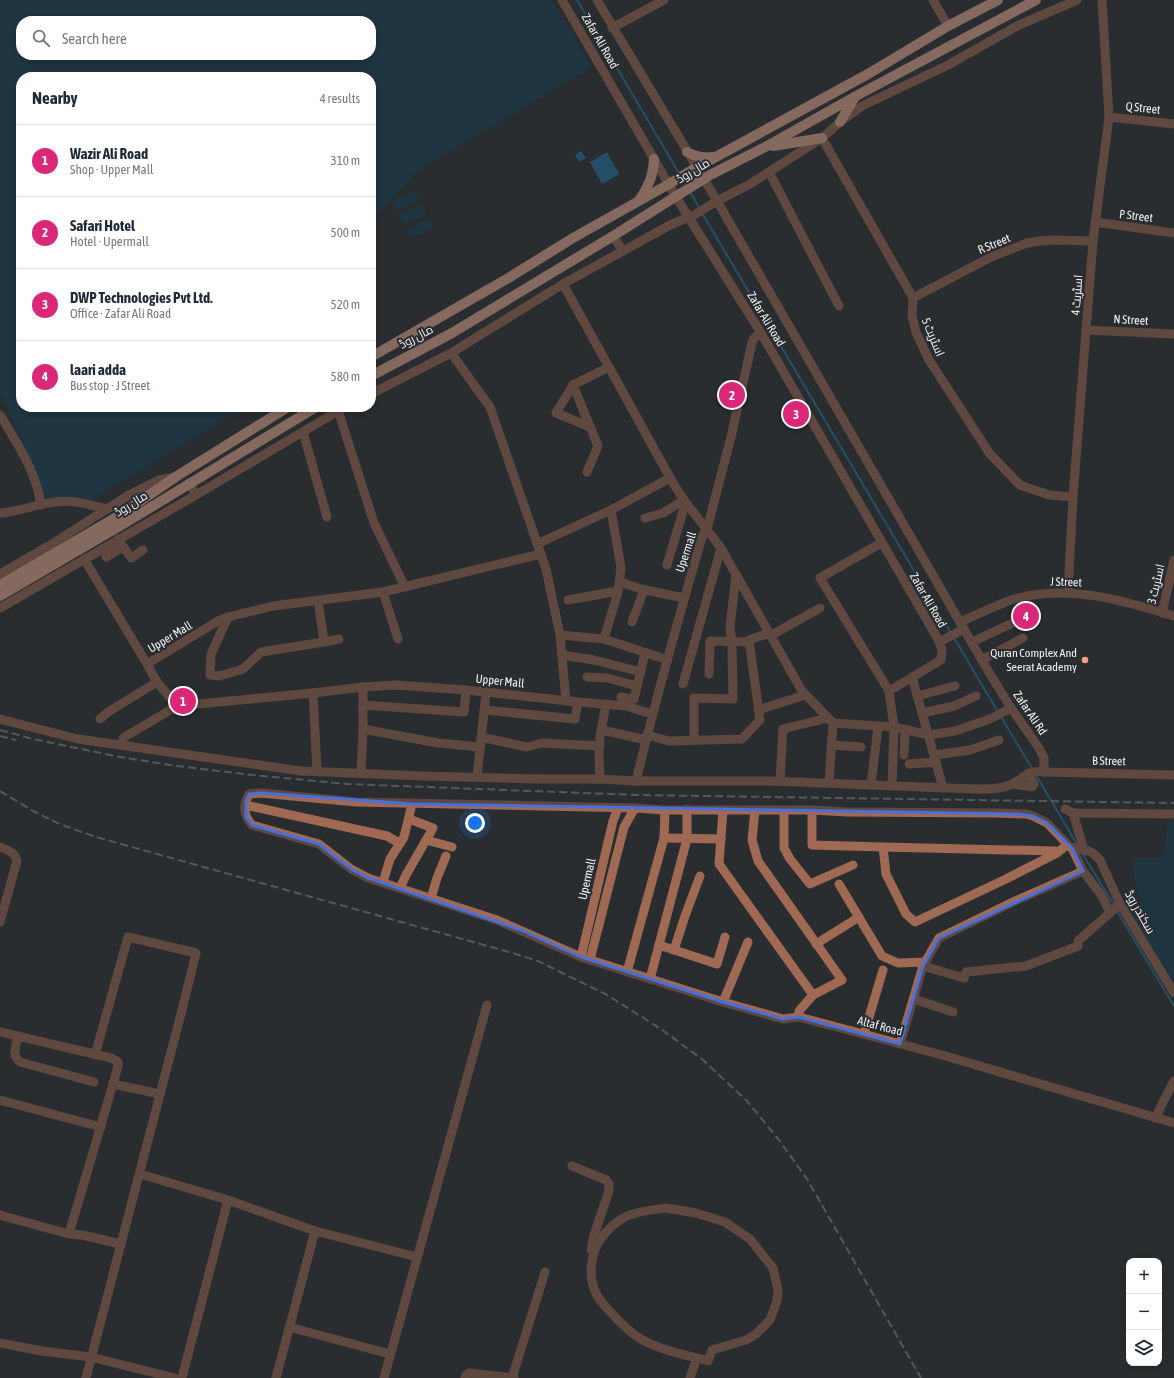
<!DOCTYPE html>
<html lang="en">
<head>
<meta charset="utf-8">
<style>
  :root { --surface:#fff; --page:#f6f6f7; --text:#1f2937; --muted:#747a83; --line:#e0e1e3; --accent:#db2777 }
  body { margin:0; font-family:"Asap Condensed",Cairo,sans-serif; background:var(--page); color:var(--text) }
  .controls { position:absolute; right:12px; bottom:12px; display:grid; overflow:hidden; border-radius:8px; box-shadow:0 2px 6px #0003 }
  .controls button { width:36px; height:36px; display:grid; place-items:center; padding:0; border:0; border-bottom:1px solid var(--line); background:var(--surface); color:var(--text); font:20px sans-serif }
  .you { position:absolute; left:475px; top:823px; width:14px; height:14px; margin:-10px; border:3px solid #fff; border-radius:50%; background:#1a73e8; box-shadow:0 0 0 6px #1a73e833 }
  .badge { display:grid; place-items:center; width:26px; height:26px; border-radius:50%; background:var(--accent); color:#fff; font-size:13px; font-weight:700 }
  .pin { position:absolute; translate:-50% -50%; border:2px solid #fff; box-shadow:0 1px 4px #0006 }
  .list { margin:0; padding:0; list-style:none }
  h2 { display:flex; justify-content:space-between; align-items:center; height:52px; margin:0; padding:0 16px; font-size:17px }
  h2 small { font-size:13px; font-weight:400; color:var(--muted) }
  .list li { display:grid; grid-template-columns:26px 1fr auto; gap:12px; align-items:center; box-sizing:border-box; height:72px; padding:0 16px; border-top:1px solid var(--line) }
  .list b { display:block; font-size:15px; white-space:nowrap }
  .list p { margin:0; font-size:13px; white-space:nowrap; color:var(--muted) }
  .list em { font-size:13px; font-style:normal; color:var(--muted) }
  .icon { flex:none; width:22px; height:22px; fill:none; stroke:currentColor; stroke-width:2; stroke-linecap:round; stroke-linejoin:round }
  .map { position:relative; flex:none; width:1174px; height:1378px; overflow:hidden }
  .search { position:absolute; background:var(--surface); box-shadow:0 2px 6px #0003; left:16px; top:16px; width:360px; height:44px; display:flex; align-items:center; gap:10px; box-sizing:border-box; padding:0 14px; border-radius:16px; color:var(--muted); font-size:15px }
  .panel { position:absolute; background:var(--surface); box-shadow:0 2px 6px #0003; left:16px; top:72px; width:360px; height:340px; border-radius:16px }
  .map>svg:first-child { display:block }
  .green { fill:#133e58; fill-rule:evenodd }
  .water { fill:#1e7aac }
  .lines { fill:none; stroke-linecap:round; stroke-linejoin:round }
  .stream { stroke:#1e7aac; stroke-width:2 }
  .minor { stroke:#a06953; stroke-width:9 }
  .major { stroke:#f6b297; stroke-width:10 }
  .rail { stroke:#8a8d8f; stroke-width:2; stroke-dasharray:8 4; stroke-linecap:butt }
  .marked { fill:none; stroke:#476fdd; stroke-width:3; stroke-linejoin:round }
  .poi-dot { fill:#f2a07f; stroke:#2a2d30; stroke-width:1.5 }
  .labels { text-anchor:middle; stroke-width:4; stroke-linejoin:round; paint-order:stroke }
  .street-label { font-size:12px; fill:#eff1f3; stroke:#2a2d30 }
  .poi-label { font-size:12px; fill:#eff1f3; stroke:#2a2d30; text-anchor:end }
</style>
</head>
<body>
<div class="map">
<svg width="1174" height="1378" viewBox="0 0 1174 1378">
  <rect width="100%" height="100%" fill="#2a2d30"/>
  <g class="green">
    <path d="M 0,0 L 552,0 L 592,67 L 420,169 L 371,221 L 371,77 L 21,77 L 21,407 L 246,407 L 79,507 L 46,500 L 3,397 L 0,393 ZM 21,21 L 371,21 L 371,55 L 21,55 Z"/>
    <polygon points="414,190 419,200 397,211 392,202"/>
    <polygon points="421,204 426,214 404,225 399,216"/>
    <polygon points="428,218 433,227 411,239 406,230"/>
    <polygon points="1168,822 1174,822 1174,994 1124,908 1142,900 1134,878 1133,858 1164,858"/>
  </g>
  <g class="water">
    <polygon points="581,151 586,158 579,162 575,155"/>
    <polygon points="607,152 619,174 602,184 590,162"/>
  </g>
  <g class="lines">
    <g class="stream">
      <polyline points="577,0 680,175"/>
      <polyline points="690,192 700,209"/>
      <polyline points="702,213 951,633"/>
      <polyline points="954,638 998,712"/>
      <polyline points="1001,717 1033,770"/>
      <polyline points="1036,775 1078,846"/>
      <polyline points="1082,853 1114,905"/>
      <polyline points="1117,911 1174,1006"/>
    </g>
    <g class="minor">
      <polyline points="562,0 676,197 761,333 939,641 943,640 964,629"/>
      <polyline points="597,0 717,201 987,669 1011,708 1039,748 1044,758 1044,772"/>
      <polyline points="933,0 948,26"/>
      <polyline points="612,28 664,0"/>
      <polyline points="1109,117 1174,124"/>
      <polyline points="822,138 913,298 912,316 916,332 929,360 990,454 1020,485 1049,495 1073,497"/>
      <polyline points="769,172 839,306"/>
      <polyline points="1095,222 1174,233"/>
      <polyline points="613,236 623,251"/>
      <polyline points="563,284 673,483 684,500 721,548 802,691 833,723 894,727 929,735 955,731 990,719 1011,708"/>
      <polyline points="913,298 991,257 1027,243 1040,241 1054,240 1093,241"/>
      <polyline points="1086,330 1174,334"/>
      <polyline points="451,353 490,407 546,569 560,635 566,701"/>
      <polyline points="573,385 598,446 587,472"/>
      <polyline points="371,394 451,353 563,284 670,225 694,215 717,201 750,184 822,138 840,122 862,106 948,65 1019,25 1077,0"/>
      <polyline points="338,407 338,410 374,523 405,587"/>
      <path d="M 0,415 C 17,443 36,471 41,505"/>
      <polyline points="590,427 556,413 573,385 609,367"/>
      <polyline points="303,432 327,517"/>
      <polyline points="196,495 343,408"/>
      <path d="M 0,513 C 19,512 36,504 55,502 C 72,499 90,505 107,509"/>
      <polyline points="645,518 663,513 684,500"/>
      <polyline points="118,539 131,558 143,550"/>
      <polyline points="881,543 820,578 889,691"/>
      <polyline points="537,544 611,510 670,478"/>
      <polyline points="541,554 383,592 273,606 228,617 218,621 147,664 157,682 177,706 313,693 363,687 396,685 466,690 578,702 626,706 652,714"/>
      <polyline points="106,557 123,547"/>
      <polyline points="84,559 147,664"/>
      <polyline points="667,565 684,508 687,504"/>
      <polyline points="0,574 52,544 129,495 159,480 175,477"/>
      <polyline points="620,582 641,589 684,598"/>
      <polyline points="383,592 398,639"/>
      <polyline points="1068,593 1073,497 1093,241 1109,117 1102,0"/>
      <polyline points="568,600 618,591"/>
      <polyline points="0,608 196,495 189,483"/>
      <polyline points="1162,613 1174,560"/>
      <polyline points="228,617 211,654 210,675 219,676 243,669 261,652 324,642 318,600"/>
      <polyline points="632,622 644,590"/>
      <path d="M 960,622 C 977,615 994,606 1011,600 C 1066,583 1122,600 1174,616"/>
      <polyline points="560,635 604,639 668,660"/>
      <polyline points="770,636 820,608"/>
      <polyline points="604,639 618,592 621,568 611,510"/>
      <polyline points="324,642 339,639"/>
      <polyline points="972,642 1019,620"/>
      <polyline points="562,655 594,660 641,672"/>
      <polyline points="982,660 1023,638"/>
      <polyline points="709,674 710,641 749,642"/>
      <polyline points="587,677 607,678 637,686"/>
      <polyline points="912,677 943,788"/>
      <polyline points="683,684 721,548"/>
      <polyline points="313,693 317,771"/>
      <polyline points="917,696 955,686"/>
      <polyline points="621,697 634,699 645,653"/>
      <polyline points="363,705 464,712 466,690"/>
      <polyline points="484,710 575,719 578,702"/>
      <polyline points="758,710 805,695"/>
      <polyline points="922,713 954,706 976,696"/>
      <path d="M 0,719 L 78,739 L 301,771 L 422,776 L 539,779 L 600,779 L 636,781 L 770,781 L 973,789 C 984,789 997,790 1007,786 C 1023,781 1026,769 1044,772 L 1174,775"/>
      <polyline points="100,719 108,712 157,682"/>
      <polyline points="363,729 438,743 480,747"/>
      <polyline points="602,730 646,740"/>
      <polyline points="647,735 669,741 742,739 760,720 749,640 769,633"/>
      <polyline points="481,737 527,747 542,743 600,746"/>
      <polyline points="123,738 177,706"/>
      <polyline points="694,740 694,698 733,699 732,642 730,628 736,574"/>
      <polyline points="832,745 861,747"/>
      <polyline points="904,755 905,730"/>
      <polyline points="935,755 970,750 999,740"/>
      <polyline points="909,764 936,762"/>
      <polyline points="361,773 363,729 363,687"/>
      <polyline points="477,777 486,692"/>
      <polyline points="600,779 599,756 600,737 606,704"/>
      <path d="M 636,781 C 656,698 679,616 703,534 L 707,529 L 731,437 L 752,343 L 754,338 L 761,333"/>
      <polyline points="780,781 783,729 828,718"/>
      <polyline points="829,783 833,723"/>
      <polyline points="1013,784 1032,787 1034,784 1028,773"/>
      <polyline points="871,785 878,727"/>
      <polyline points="892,786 894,727 889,691 941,660 942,650 939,641"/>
      <polyline points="245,805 387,836 399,843"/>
      <polyline points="1065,809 1073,813 1174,814"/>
      <polyline points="723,810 719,864 813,995 799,1011 799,1017"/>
      <polyline points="755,810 752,840 758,861 842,980 813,995"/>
      <polyline points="784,810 784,848 790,859 810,884 853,865"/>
      <polyline points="812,810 812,845 883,847"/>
      <polyline points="1073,813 1084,850"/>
      <polyline points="664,838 721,839"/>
      <polyline points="426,840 452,847"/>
      <path d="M 0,847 C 7,850 15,852 17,861 L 0,922"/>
      <polyline points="1072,848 1083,871 1102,896 1110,913"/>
      <polyline points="1057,853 1055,851 883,847 886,874 906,914 915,922 1006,879 1057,853 1067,845"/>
      <polyline points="383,882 390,859 404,837 412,804"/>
      <polyline points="839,884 882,956 898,963 926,962"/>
      <polyline points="400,888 406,875 433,828 409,819"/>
      <polyline points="431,898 437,878 446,856"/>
      <polyline points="816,944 859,917"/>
      <polyline points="659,945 717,964 725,937"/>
      <polyline points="674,950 685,916 700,876"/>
      <polyline points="581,957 613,821 618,808"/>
      <polyline points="590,960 624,827 635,808"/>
      <polyline points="923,966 939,938 1015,901 1083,871"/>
      <polyline points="627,972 664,838 665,810"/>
      <polyline points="650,979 687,839 687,809"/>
      <path d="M 1174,993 L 1120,904 L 1100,860 L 1094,854 L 1089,851 L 1070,847 L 1047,823 L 1033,816 L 1026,814 L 996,813 L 847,812 L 812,810 L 665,810 L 635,808 L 356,802 L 261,793 L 249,794 C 243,807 243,814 252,825 L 319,844 L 351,869 L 368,878 L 497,920 L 581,957 L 723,1002 L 783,1019 L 799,1017 L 942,1055 L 1174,1123"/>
      <polyline points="914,999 953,1012"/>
      <polyline points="723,1002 748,942"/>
      <polyline points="0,1032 111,1058 118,1062 118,1066 113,1084 160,1094"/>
      <polyline points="864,1034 883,970"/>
      <path d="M 18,1036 C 16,1047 11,1054 20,1062 L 94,1082"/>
      <polyline points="900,1044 923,966 964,978 966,972 1026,966 1078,946 1078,941 1120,904"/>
      <polyline points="0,1100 101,1127"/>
      <polyline points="1155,1118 1174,1081"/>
      <polyline points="572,1166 606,1180 609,1184 609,1191 594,1235 591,1250"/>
      <polyline points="140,1174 228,1200 315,1231 417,1257"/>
      <path d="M 666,1208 L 696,1213 L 725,1222 L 750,1239 L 773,1268 L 778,1290 L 777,1301 L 770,1320 L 756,1334 L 746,1340 L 712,1350 L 708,1361 C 685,1355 655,1349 636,1336 C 629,1331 622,1324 616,1318 C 610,1311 603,1305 598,1297 C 587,1279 590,1253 602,1237 C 609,1229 615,1222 625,1217 C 637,1211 653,1210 666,1208 Z"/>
      <polyline points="0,1215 69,1234 113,1084"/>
      <polyline points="69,1234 82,1235 121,1244"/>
      <polyline points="289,1327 390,1354"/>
      <polyline points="0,1343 42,1351 91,1357 175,1378"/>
      <polyline points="86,1378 182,1010 196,953 128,937 95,1055"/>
      <polyline points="182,1378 228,1200"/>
      <polyline points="276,1378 315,1231"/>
      <polyline points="384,1378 487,1005"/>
      <polyline points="465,1378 466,1375 469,1373 514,1378"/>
      <polyline points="512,1378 545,1272"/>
      <polyline points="690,1378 697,1358"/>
    </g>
    <g class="major">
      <polyline points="840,122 855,97"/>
      <polyline points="773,146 822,138"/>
      <path d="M 687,152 C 696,157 703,158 714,157"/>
      <path d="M 640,199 C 649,185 653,176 654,159"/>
      <polyline points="371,357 510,277 573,238 669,184 692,170 868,74 948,26 998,0"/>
      <polyline points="371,376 452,333 613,236 710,175 767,146 856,96 1036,0"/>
      <polyline points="0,585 120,515 177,476 288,407"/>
      <polyline points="0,596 125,523 316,407"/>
    </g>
    <g class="rail">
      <polyline points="0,730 33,739 120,757 177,766 252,775 348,784 637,795 1174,803"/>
      <polyline points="0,736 16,740"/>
      <polyline points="0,791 33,811 62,825 96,837 509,952 538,961 607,995 661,1029 703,1060 747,1101 779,1140 807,1179 921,1378"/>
    </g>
  </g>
  <path d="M0 0H1174V1378H0ZM 261,793 L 412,804 L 1017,814 L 1033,816 L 1047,823 L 1072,848 L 1083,871 L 939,938 L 923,966 L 900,1044 L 799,1017 L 783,1019 L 723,1002 L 581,957 L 521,930 L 368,878 L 351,869 L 319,844 L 252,825 L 246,817 L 246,801 L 249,794 Z" fill="#2a2d30" fill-opacity=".55" fill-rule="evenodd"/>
  <path class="marked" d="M 261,793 L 412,804 L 1017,814 L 1033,816 L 1047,823 L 1072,848 L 1083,871 L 939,938 L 923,966 L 900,1044 L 799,1017 L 783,1019 L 723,1002 L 581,957 L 521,930 L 368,878 L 351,869 L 319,844 L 252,825 L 246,817 L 246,801 L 249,794 Z"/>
  <circle class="poi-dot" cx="1085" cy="660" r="4"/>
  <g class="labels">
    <g class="street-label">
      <text transform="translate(600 41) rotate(60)" y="4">Zafar Ali Road</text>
      <text transform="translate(1143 108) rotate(6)" y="4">Q Street</text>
      <text transform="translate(693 171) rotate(-31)" y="4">مال روڈ</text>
      <text transform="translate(1136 216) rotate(7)" y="4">P Street</text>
      <text transform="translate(994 244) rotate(-23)" y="4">R Street</text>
      <text transform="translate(1077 295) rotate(-86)" y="4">اسٹریٹ 4</text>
      <text transform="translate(766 319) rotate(59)" y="4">Zafar Ali Road</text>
      <text transform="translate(1131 320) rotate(3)" y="4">N Street</text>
      <text transform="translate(416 337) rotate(-28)" y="4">مال روڈ</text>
      <text transform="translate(933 337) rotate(67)" y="4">اسٹریٹ 5</text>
      <text transform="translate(131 504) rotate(-32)" y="4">مال روڈ</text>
      <text transform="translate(686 552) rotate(-72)" y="4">Upermall</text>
      <text transform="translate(1066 582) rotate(2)" y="4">J Street</text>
      <text transform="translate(1156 584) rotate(-77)" y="4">اسٹریٹ 3</text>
      <text transform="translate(928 600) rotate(60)" y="4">Zafar Ali Road</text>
      <text transform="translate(170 637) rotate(-31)" y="4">Upper Mall</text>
      <text transform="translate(500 681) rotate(6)" y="4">Upper Mall</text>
      <text transform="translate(1030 713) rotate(56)" y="4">Zafar Ali Rd</text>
      <text transform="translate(1109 761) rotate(1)" y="4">B Street</text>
      <text transform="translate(587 879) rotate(-77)" y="4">Upermall</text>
      <text transform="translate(1140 912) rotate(60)" y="4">سکندر روڈ</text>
      <text transform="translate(880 1026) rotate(15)" y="4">Altaf Road</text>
    </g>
    <g class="poi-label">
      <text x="1077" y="657">Quran Complex And<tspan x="1077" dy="14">Seerat Academy</tspan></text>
    </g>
  </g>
</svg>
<div class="controls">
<button>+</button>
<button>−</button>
<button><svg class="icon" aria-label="layers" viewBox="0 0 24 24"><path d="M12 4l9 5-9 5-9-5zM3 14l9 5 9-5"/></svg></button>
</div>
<div class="you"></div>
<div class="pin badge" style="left:183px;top:701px">1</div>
<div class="pin badge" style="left:732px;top:395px">2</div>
<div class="pin badge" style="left:796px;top:414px">3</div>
<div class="pin badge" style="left:1026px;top:616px">4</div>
<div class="search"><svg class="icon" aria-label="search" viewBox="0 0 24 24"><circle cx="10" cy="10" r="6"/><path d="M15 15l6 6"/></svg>Search here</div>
<section class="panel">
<h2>Nearby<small>4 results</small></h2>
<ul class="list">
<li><span class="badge">1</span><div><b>Wazir Ali Road</b><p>Shop · Upper Mall</p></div><em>310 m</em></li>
<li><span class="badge">2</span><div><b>Safari Hotel</b><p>Hotel · Upermall</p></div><em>500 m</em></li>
<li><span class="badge">3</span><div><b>DWP Technologies Pvt Ltd.</b><p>Office · Zafar Ali Road</p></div><em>520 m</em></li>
<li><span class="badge">4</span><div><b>laari adda</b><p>Bus stop · J Street</p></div><em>580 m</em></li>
</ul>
</section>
</div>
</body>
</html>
